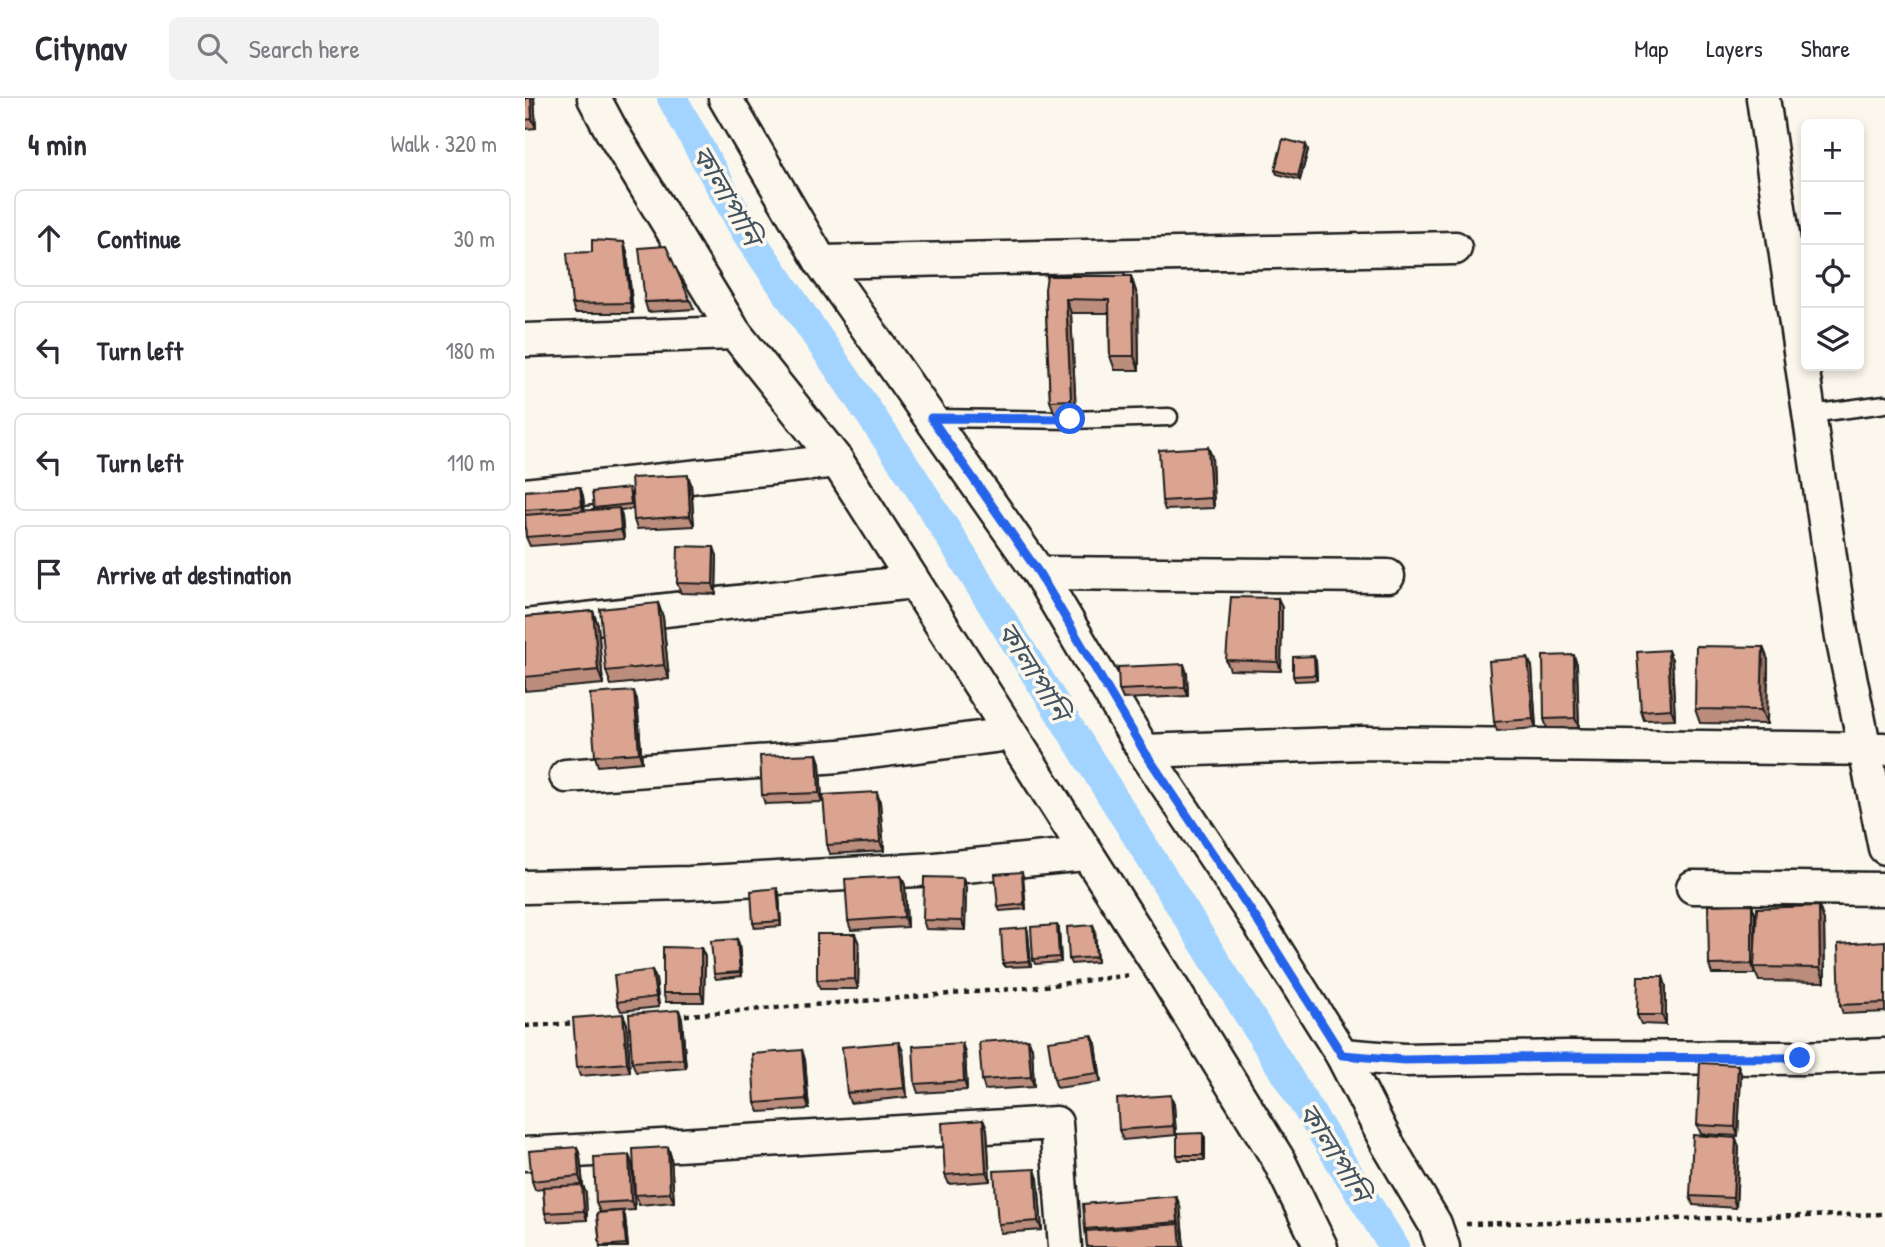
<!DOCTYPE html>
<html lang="en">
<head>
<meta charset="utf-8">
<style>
  :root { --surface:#fff; --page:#f2f2f3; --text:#2b2b33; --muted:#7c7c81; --line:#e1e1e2 }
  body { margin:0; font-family:"Patrick Hand","Noto Sans Bengali",sans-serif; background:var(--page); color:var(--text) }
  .controls { position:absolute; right:21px; top:21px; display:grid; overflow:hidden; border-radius:10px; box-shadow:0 4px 10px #0003 }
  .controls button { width:63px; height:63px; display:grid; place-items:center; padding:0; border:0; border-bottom:2px solid var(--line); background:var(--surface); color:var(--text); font:35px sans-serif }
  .stop { position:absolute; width:21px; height:21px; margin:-16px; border:5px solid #2563eb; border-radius:50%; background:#fff }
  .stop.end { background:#2563eb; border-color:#fff; box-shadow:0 2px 7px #0008 }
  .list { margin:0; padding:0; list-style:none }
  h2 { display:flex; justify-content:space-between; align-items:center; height:91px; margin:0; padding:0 28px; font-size:30px }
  h2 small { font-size:23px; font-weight:400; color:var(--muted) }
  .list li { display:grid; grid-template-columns:46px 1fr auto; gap:21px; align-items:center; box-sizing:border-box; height:98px; margin:0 14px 14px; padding:0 14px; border:2px solid var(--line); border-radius:10px }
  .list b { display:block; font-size:26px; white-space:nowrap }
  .list em { font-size:23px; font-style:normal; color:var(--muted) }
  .icon { flex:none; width:38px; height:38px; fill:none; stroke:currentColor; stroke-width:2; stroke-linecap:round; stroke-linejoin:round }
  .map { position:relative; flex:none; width:1360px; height:1149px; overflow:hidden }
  header { display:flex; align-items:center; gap:42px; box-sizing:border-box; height:98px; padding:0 35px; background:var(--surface); border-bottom:2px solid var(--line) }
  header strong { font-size:33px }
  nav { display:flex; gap:38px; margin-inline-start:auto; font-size:24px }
  .search { width:490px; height:63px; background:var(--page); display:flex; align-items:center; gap:18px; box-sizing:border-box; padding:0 24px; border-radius:10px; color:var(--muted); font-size:26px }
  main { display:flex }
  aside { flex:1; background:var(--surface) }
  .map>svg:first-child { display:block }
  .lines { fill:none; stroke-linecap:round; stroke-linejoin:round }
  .canal { stroke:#a2d4ff; stroke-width:30 }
  .lane-casing { stroke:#1c1c1c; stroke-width:21 }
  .street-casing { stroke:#1c1c1c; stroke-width:37 }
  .path { stroke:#1c1c1c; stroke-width:4.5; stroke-dasharray:5 5; stroke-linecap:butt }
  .lane { stroke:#fbf7ec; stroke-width:16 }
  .street { stroke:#fbf7ec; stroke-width:32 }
  .wall { fill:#bb8d7d; stroke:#1c1c1c; stroke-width:2 }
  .shaded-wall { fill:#997366; stroke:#1c1c1c; stroke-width:2 }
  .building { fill:#daa491; stroke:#1c1c1c; stroke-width:2 }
  .route { stroke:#2563eb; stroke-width:9 }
  .labels { text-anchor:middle; stroke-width:7; stroke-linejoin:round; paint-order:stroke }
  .water-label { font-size:28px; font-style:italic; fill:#445360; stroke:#fbf7ec }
</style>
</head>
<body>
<header>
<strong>Citynav</strong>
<div class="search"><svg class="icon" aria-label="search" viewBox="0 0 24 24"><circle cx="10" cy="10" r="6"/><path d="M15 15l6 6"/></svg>Search here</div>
<nav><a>Map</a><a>Layers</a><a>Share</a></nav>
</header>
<main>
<aside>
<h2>4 min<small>Walk · 320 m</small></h2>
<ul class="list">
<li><svg class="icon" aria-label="ahead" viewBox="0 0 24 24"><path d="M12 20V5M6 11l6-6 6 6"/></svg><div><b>Continue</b></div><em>30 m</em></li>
<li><svg class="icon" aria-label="left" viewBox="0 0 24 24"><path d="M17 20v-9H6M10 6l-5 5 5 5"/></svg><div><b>Turn left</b></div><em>180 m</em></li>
<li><svg class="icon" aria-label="left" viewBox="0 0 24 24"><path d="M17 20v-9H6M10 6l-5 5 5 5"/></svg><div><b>Turn left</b></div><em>110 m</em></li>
<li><svg class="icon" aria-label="arrive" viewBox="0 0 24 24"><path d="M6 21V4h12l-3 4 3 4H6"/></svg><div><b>Arrive at destination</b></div></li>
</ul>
</aside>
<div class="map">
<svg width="1360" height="1149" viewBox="0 0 1360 1149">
  <rect width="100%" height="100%" fill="#fbf7ec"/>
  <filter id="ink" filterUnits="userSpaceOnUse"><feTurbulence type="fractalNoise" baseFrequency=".0143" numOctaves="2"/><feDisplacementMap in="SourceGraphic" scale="14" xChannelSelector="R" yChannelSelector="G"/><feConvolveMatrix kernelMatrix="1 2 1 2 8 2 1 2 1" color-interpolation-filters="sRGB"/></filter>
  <g filter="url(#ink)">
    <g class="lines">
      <polyline class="canal" points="147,0 221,134 387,378 869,1149"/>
      <g class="lane-casing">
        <g id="lane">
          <polyline points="1286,316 1360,306"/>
          <polyline points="406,320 545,322 644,319"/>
        </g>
      </g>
      <g class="street-casing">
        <g id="street">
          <polyline points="69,0 86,32 210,235 312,363 637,873 753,1061 796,1149"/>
          <polyline points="200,0 296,164 514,475 619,653 732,822 817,957 862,1045 910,1126 918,1149"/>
          <polyline points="1238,0 1316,534 1360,750"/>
          <polyline points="296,164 930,150"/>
          <polyline points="0,242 210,235"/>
          <polyline points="0,397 312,363"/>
          <polyline points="514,475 863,478"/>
          <polyline points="0,528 388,484"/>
          <polyline points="619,653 838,645 1359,651"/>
          <polyline points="41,678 314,658 485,636"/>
          <polyline points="0,789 164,785 410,771 560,756"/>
          <polyline points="1168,789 1360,791"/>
          <polyline points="817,957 879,962 1042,959 1275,960 1360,957"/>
          <polyline points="0,1056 531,1025 540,1149"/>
        </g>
      </g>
      <g class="path">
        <polyline points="150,918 512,889 605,877"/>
        <polyline points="0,928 54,925"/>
        <polyline points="941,1126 1360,1116"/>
      </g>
      <use href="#lane" class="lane"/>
      <use href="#street" class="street"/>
    </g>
    <g class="wall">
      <polygon points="0,0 9,0 11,30 0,31"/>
      <polygon points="781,47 783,52 775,82 752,76 750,72"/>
      <polygon points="99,144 102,154 108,215 50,215 47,206 67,154"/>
      <polygon points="606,178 613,200 614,272 590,272 585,258 584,215 546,215 551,315 530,316 525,303 520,191"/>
      <polygon points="165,202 169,211 123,214 120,204"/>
      <polygon points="683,349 687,359 689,410 640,412 637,403"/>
      <polygon points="166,386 169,428 112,431 109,422"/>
      <polygon points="55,389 58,398 60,413 70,412 69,410 106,395 108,411 95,412 97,419 99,441 5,448 1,439 0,424 0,393"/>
      <polygon points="192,458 191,496 156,495 152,485"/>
      <polygon points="753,500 757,510 756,573 705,572 701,562"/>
      <polygon points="133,505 138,519 144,581 86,587 81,573"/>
      <polygon points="68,513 73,527 78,586 0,593 0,519"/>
      <polygon points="1238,549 1243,562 1242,626 1175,625 1170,611"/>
      <polygon points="1147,562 1150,621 1119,622 1116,613"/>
      <polygon points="791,563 792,582 770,583 768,578"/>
      <polygon points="1052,567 1054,630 1022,630 1019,621"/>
      <polygon points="1007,569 1011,630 972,633 969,624"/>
      <polygon points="662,575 663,598 598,601 594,592"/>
      <polygon points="112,602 117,664 73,668 70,658"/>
      <polygon points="292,656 295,665 297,704 240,706 237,697"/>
      <polygon points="355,704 359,753 305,756 302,747"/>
      <polygon points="376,778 380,787 382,829 326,832 323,823"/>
      <polygon points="498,779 501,811 475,813 473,809"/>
      <polygon points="438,780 441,790 440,832 401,831 398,822"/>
      <polygon points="254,795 256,828 230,830 228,825"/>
      <polygon points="1230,816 1230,836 1299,822 1300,884 1234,883 1230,874 1230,876 1187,876 1184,867"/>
      <polygon points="568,827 570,832 572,864 546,866 544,861"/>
      <polygon points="502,830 503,835 506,868 480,869 478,865"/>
      <polygon points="534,831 536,864 510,866 508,861"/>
      <polygon points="330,836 334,846 333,891 295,891 292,882"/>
      <polygon points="212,841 214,846 217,878 191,881 189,876"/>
      <polygon points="1360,844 1360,914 1318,916 1315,907"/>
      <polygon points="176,850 180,859 179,904 141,904 138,895"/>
      <polygon points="127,872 131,881 134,909 96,913 92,904"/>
      <polygon points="1141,888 1141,927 1116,926 1112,917"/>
      <polygon points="154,912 157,921 161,970 111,974 107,964"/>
      <polygon points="98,916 102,926 105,974 55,978 52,969"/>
      <polygon points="571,946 576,984 532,990 529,981"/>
      <polygon points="507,950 509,989 460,992 457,982"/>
      <polygon points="277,952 280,962 284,1011 234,1014 230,1005"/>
      <polygon points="378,953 382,999 325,1005 322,995"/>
      <polygon points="440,954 442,992 393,995 390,986"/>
      <polygon points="1213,967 1216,976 1213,1038 1176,1036 1172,1027"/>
      <polygon points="649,1006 651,1037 598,1042 594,1032"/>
      <polygon points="458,1022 462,1031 465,1083 424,1086 420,1077"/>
      <polygon points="680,1040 680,1062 654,1062 652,1057"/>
      <polygon points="52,1049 55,1058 58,1087 61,1096 62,1122 23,1124 20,1115 18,1091 10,1092 7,1083"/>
      <polygon points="143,1049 146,1059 149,1104 114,1107 110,1097"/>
      <polygon points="1214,1049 1211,1110 1168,1107 1165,1098"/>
      <polygon points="104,1057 107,1066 110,1112 75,1114 71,1105"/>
      <polygon points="513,1081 517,1132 476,1135 473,1126"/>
      <polygon points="651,1098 655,1108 659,1149 562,1149 560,1131"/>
      <polygon points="72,1115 100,1118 103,1149 75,1149"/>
    </g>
    <g class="shaded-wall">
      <polygon points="6,0 9,0 11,30 7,21"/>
      <polygon points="781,47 783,52 775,82 773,78"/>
      <polygon points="99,144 102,154 108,215 105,205"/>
      <polygon points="606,178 613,200 614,272 609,258"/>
      <polygon points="541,201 546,215 551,315 546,302"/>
      <polygon points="683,349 687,359 689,410 686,400"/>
      <polygon points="163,377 166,386 169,428 165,418"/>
      <polygon points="55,389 58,398 60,417 57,408"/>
      <polygon points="94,410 97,419 99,441 96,432"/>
      <polygon points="189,449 192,458 191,496 188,486"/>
      <polygon points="753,500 757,510 756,573 753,564"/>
      <polygon points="133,505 138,519 144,581 139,567"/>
      <polygon points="68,513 73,527 78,586 73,572"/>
      <polygon points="1238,549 1243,562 1242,626 1236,612"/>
      <polygon points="1143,552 1147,562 1150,621 1146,611"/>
      <polygon points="1049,557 1052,567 1054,630 1050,620"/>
      <polygon points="789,558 791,563 792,582 790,577"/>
      <polygon points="1003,560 1007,569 1011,630 1008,621"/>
      <polygon points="659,566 662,575 663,598 660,589"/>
      <polygon points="109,593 112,602 117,664 114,655"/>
      <polygon points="292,656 295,665 297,704 294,695"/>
      <polygon points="352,694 355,704 359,753 355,744"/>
      <polygon points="497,774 498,779 501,811 499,806"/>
      <polygon points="376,778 380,787 382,829 379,819"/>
      <polygon points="438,780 441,790 440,832 437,823"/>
      <polygon points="252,790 254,795 256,828 255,823"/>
      <polygon points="1227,806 1230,816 1230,869 1229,869 1230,876 1227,866"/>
      <polygon points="1294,808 1299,822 1300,884 1295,870"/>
      <polygon points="532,827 534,831 536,864 534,859"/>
      <polygon points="568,827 570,832 572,864 571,859"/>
      <polygon points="502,830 503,835 506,868 504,863"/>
      <polygon points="330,836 334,846 333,891 330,881"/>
      <polygon points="212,841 214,846 217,878 215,874"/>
      <polygon points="176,850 180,859 179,904 176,895"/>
      <polygon points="127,872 131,881 134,909 131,899"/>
      <polygon points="1138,878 1141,888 1141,927 1137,917"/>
      <polygon points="154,912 157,921 161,970 158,961"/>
      <polygon points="98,916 102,926 105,974 102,965"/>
      <polygon points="567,937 571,946 576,984 573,975"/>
      <polygon points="503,941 507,950 509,989 506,979"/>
      <polygon points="374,944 378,953 382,999 379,990"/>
      <polygon points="437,945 440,954 442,992 439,983"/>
      <polygon points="277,952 280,962 284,1011 281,1001"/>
      <polygon points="1213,967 1216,976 1213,1038 1210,1029"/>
      <polygon points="646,997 649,1006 651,1037 648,1028"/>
      <polygon points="458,1022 462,1031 465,1083 461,1074"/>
      <polygon points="678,1035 680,1040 680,1062 678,1057"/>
      <polygon points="1211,1040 1214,1049 1211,1110 1208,1100"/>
      <polygon points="52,1049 55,1058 58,1087 61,1096 62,1122 59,1113 57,1087 54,1078"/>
      <polygon points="143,1049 146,1059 149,1104 145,1095"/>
      <polygon points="104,1057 107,1066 110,1112 106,1103"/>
      <polygon points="510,1071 513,1081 517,1132 513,1123"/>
      <polygon points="651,1098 655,1108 659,1149 656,1149"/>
      <polygon points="98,1113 100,1118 103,1149 101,1146"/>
    </g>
    <g class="building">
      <polygon points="0,0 6,0 7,21 0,22"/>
      <polygon points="758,41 781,47 773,78 750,72"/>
      <polygon points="67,142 99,144 105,205 47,206 42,155 67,154"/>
      <polygon points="141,148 165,202 120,204 114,150"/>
      <polygon points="522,178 606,178 606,186 608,186 609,258 585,258 584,202 541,201 546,302 525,303 520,191"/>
      <polygon points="683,349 686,400 637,403 634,352"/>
      <polygon points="163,377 165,418 109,422 106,380"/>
      <polygon points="55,389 57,408 0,412 0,393"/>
      <polygon points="104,390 106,406 69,410 67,394"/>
      <polygon points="94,410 96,432 1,439 0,417"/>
      <polygon points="153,448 189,449 188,486 152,485"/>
      <polygon points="706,499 753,500 753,564 701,562"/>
      <polygon points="133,505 139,567 81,573 75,511"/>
      <polygon points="68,513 73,572 0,579 0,519"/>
      <polygon points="1171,548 1238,549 1236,612 1170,611"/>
      <polygon points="1143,552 1146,611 1116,613 1112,554"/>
      <polygon points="1049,557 1050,620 1019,621 1018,558"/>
      <polygon points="789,558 790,577 768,578 768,559"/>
      <polygon points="1003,560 1008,621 969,624 964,563"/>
      <polygon points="659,566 660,589 594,592 593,569"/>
      <polygon points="109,593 114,655 70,658 65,596"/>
      <polygon points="292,656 294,695 237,697 235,658"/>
      <polygon points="352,694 355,744 302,747 298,697"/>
      <polygon points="497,774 499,806 473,809 470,776"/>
      <polygon points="376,778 379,819 323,823 320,781"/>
      <polygon points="399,779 438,780 437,823 398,822"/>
      <polygon points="252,790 255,823 228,825 226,793"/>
      <polygon points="1227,806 1227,866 1184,867 1183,807"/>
      <polygon points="1294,808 1295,870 1229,869 1232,810"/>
      <polygon points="532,827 534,859 508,861 506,829"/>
      <polygon points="568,827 571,859 544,861 542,829"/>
      <polygon points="502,830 504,863 478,865 476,832"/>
      <polygon points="292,836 330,836 330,881 292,882"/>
      <polygon points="212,841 215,874 189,876 186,843"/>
      <polygon points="1360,843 1360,905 1315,907 1313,846"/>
      <polygon points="138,849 176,850 176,895 138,895"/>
      <polygon points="127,872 131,899 92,904 89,877"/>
      <polygon points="1113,878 1138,878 1137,917 1112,917"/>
      <polygon points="154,912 158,961 107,964 104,916"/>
      <polygon points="98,916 102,965 52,969 48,920"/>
      <polygon points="567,937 573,975 529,981 523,943"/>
      <polygon points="503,941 506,979 457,982 454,944"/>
      <polygon points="374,944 379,990 322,995 317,949"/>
      <polygon points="437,945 439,983 390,986 388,948"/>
      <polygon points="277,952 281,1001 230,1005 227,956"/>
      <polygon points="1175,965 1213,967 1210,1029 1172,1027"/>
      <polygon points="646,997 648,1028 594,1032 592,1001"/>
      <polygon points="458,1022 461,1074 420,1077 417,1025"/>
      <polygon points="678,1035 678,1057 652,1057 652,1036"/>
      <polygon points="1168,1037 1211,1040 1208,1100 1165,1098"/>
      <polygon points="52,1049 54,1078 7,1083 4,1053"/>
      <polygon points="143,1049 145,1095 110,1097 108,1051"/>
      <polygon points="104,1057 106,1103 71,1105 69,1059"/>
      <polygon points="510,1071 513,1123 473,1126 469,1073"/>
      <polygon points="57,1087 59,1113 20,1115 18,1089"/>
      <polygon points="651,1098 653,1124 560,1131 558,1106"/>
      <polygon points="98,1113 101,1146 75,1148 72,1115"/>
      <polygon points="654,1126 656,1149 562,1149 561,1133"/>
    </g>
  </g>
  <g class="lines" filter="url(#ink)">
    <polyline class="route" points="545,321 406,320 514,475 619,653 732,822 817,957 879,962 1042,959 1275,960"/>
  </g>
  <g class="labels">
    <g class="water-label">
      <text transform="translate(202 97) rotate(60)" y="10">কালাপানি</text>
      <text transform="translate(509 573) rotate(58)" y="10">কালাপানি</text>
      <text transform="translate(810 1054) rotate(58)" y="10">কালাপানি</text>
    </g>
  </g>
</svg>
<div class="controls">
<button>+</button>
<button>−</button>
<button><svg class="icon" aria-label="locate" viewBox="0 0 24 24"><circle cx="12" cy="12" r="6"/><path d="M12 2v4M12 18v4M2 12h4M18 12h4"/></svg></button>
<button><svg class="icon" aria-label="layers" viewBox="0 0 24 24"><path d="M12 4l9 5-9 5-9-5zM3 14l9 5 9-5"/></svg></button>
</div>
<div class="stop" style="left:545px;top:321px"></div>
<div class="stop end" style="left:1275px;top:960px"></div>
</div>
</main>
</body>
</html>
